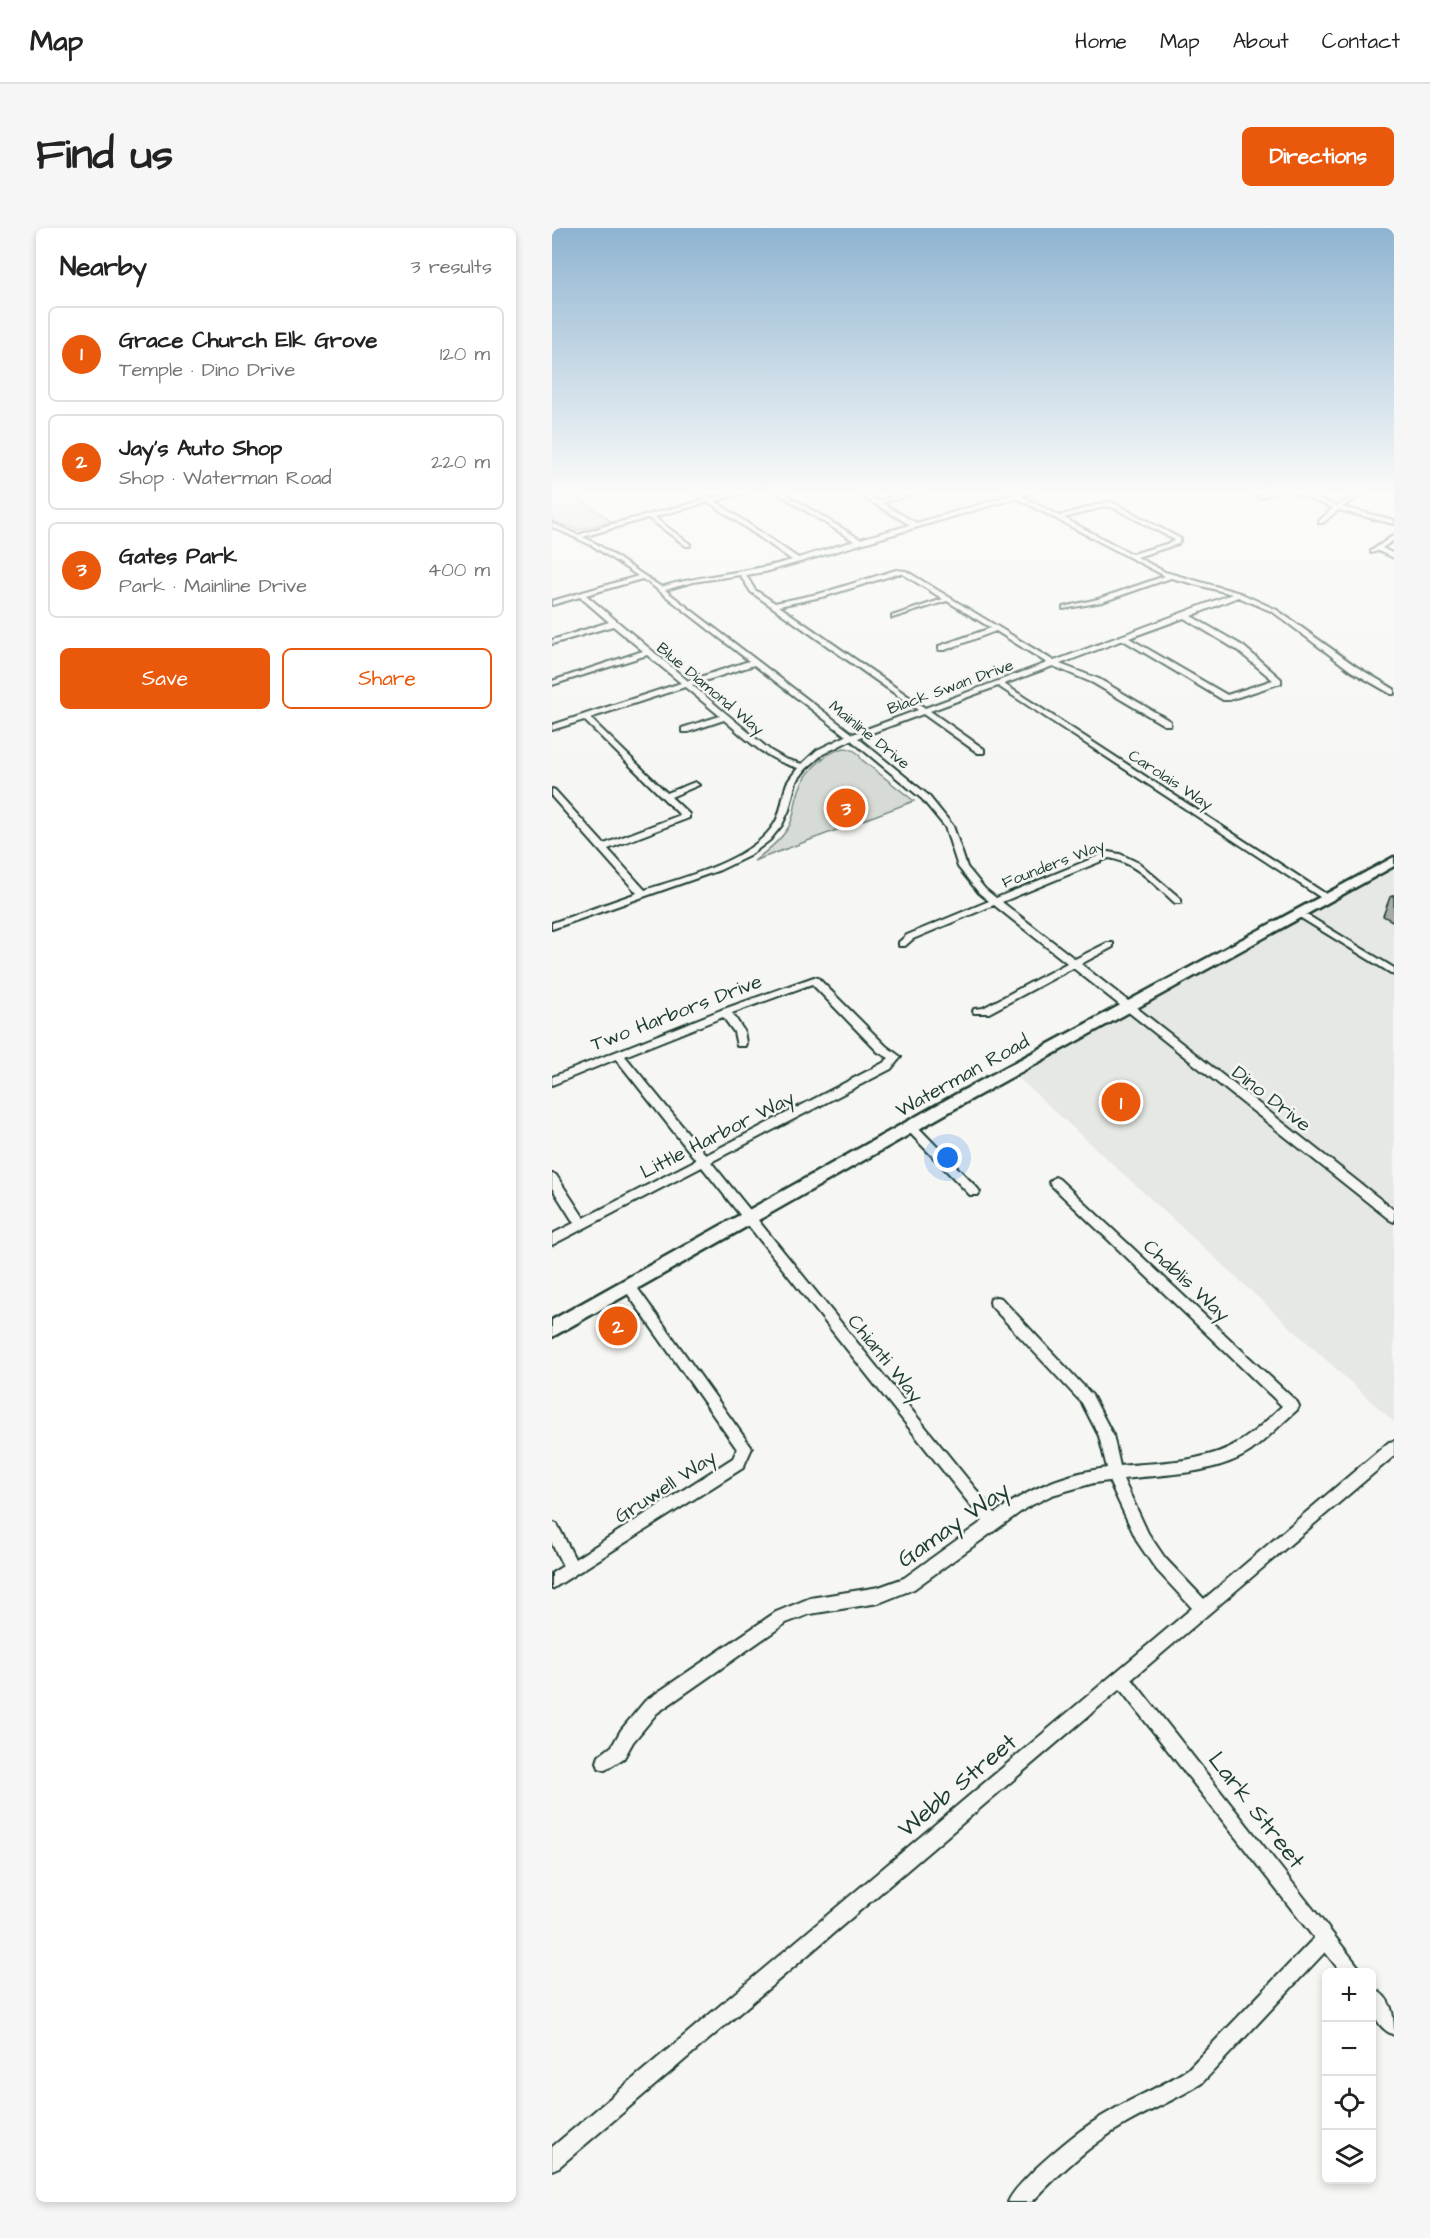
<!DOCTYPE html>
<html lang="en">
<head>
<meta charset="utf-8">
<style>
  :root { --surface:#fff; --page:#f6f6f6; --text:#222; --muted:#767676; --line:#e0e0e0; --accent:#ea580c }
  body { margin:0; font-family:"Architects Daughter",sans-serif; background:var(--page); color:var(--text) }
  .controls { position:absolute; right:18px; bottom:18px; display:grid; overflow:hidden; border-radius:9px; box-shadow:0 3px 9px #0003 }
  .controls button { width:54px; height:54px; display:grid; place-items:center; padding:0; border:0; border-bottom:2px solid var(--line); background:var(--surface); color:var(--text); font:30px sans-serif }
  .you { position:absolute; left:396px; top:930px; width:21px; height:21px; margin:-15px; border:4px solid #fff; border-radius:50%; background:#1a73e8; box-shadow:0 0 0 9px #1a73e833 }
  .badge { display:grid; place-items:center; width:39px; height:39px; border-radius:50%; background:var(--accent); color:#fff; font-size:20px; font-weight:700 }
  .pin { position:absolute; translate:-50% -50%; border:3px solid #fff; box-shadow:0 2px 6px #0006 }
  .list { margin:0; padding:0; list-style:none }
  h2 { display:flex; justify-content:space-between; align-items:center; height:78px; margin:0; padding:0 24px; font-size:26px }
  h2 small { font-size:20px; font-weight:400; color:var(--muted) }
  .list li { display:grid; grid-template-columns:39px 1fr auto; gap:18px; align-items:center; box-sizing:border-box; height:96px; margin:0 12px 12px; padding:0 12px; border:2px solid var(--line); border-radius:9px }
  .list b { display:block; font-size:22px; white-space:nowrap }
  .list p { margin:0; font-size:20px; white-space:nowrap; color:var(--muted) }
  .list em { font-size:20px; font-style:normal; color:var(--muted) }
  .actions { display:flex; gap:12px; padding:18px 24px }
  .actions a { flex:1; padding:14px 0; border:2px solid var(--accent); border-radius:9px; text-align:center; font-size:21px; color:var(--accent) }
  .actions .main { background:var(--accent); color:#fff }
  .icon { flex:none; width:33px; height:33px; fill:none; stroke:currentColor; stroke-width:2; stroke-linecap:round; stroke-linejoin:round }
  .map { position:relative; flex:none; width:842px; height:1974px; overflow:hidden; border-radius:9px }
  header { display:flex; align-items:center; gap:36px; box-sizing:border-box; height:84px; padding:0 30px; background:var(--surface); border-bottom:2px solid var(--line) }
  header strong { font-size:28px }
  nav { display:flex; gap:33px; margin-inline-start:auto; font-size:21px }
  .intro { display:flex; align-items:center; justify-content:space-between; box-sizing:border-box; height:144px; padding:0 36px }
  h1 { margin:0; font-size:42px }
  .button { padding:15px 27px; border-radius:9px; background:var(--accent); color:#fff; font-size:21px; font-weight:700 }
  main { display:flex; gap:36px; padding:0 36px }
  aside { flex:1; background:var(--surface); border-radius:9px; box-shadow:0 3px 9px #0003 }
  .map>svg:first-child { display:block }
  .built { fill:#e6e8e4 }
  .green { fill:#d6dbd6; stroke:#7a8c85; stroke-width:1.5 }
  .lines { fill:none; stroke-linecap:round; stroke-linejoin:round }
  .minor-casing { stroke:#1f3d34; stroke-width:4 }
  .major-casing { stroke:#1f3d34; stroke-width:5 }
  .minor { fill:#f6f6f2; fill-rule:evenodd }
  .major { fill:#f6f6f2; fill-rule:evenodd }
  .wall { fill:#a6aca8; stroke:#1f3d34; stroke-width:1.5 }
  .labels { text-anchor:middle; stroke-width:5; stroke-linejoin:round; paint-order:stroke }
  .far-street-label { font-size:16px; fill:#1f3d34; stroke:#f6f6f2 }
  .street-label { font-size:20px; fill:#1f3d34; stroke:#f6f6f2 }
  .near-street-label { font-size:24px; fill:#1f3d34; stroke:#f6f6f2 }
</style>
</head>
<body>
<header>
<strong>Map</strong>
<nav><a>Home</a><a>Map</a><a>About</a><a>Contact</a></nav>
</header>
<div class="intro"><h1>Find us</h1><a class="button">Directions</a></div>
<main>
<aside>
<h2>Nearby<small>3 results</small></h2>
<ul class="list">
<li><span class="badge">1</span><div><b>Grace Church Elk Grove</b><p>Temple · Dino Drive</p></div><em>120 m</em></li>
<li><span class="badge">2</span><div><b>Jay’s Auto Shop</b><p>Shop · Waterman Road</p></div><em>220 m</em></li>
<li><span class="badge">3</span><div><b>Gates Park</b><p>Park · Mainline Drive</p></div><em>400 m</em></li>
</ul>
<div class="actions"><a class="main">Save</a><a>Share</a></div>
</aside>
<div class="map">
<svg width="842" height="1974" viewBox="0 0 842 1974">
  <rect width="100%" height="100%" fill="#f6f6f2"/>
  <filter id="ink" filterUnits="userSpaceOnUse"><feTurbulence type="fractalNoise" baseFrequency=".0167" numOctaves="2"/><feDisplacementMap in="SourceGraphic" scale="12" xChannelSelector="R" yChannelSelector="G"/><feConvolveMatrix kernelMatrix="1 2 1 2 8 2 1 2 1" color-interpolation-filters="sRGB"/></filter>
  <g filter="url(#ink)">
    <polygon class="built" points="842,633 842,1194 459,843"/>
    <g class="green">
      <polygon points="0,263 18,263 59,293 27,302 0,293"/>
      <path d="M 292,520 C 299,520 307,524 309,531 L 362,573 L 202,633 C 214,624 228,613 236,600 C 243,589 242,580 245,569 C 250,547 270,526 292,520 Z"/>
    </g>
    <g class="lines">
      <g class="minor-casing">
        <g id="minor">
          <path d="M 142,263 L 148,263 L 159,270 L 189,263 L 197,263 L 163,273 L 246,330 L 302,313 L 222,263 L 228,263 L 308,311 L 358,297 L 301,263 L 307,263 L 326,273 L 364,263 L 372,263 L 330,275 L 364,295 L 460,267 L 460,265 C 468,265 478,262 487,263 L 470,268 L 507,288 L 555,274 L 564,276 L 629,311 L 626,316 L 585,329 L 613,344 L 688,365 L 725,382 L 805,439 L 842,461 L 842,466 L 839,466 L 799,443 L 721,384 L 686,369 L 639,388 L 691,418 L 729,451 L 729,455 L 677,472 L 671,472 L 571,412 L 508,436 L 547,451 L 618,493 L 618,497 L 612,497 L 541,455 L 501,438 L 452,456 L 777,668 L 777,672 L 774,673 L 446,458 L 378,483 L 432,521 L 432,525 L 426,525 L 371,486 L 306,510 L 376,567 L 401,598 L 415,639 L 433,661 L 444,670 L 556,624 L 568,626 L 587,635 L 629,671 L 629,675 L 623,675 C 604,658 583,634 557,630 L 450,674 L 523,731 L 555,715 L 561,715 L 561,719 L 529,736 L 842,982 L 842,994 L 838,992 L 521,740 L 437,785 L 422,785 L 421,783 L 422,781 L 431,780 L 515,735 L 442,677 L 361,711 L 353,718 L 347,718 L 347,714 L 355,707 L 437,673 L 427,665 L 406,639 L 393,599 L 370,571 L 299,512 L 271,526 L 254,541 L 244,554 L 237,582 L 230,597 L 218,612 L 197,628 L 168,642 L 0,701 L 0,695 L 85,665 L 0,569 L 0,561 L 3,562 L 52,616 L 128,587 L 32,492 L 0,502 L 0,497 L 129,455 L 95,427 L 0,457 L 0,453 L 91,423 L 61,398 L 0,416 L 0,412 L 57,394 L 28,369 L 0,377 L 0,373 L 86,348 L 41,318 L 0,299 L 0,295 L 26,307 L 56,297 L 153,272 ZM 464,270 L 613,348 L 546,371 L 511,379 L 511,381 L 550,374 L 619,350 L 680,366 L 502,433 L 354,343 L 344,342 L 270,365 L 223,375 L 203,362 L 194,347 L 213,344 L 248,334 ZM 157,274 L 240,332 C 197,345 152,346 109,359 L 45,316 L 31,309 L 96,290 L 134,318 L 138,318 L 138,316 L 102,289 ZM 555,278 L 560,279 L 623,312 L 621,314 L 580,326 L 512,290 ZM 345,346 L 351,346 L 391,371 L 340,388 L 340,390 L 395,373 L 439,400 L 387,418 L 387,422 L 393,422 L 444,403 L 495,435 L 373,480 L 227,378 L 274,368 ZM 188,347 L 199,364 L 366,482 L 301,506 L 113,362 L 141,354 ZM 90,351 L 97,355 L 197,433 L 136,453 L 34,367 ZM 632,390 L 685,422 L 721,452 L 675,467 L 577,410 ZM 202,437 L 294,508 L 265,522 L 250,536 L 233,531 L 219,523 L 140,457 ZM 133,459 L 168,488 L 130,500 L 130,504 L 136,504 L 172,492 C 197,513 213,531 246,540 C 242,545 238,550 235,555 C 230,569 230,583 223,595 C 200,633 132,649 93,662 L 56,621 L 137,590 L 137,586 L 119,569 L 147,557 L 143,554 L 115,565 L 38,490 Z"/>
          <polygon points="719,263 727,263 708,270 705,268"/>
          <polygon points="738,263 745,263 785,278 810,263 816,263 790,279 842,292 842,296 786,282 771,295 767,295 767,293 781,280"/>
          <polygon points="842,307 842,312 830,320 842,326 842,330 826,323 819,325 819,323"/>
          <polygon points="747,682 842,740 842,747 744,687 744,683"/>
          <path d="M 262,749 L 266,750 L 334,818 L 349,829 L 339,841 L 159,934 L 443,1285 C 476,1261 514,1245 555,1240 L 547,1208 L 530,1175 L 439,1078 L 438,1074 L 439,1070 L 444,1069 L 449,1070 L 540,1167 L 561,1207 L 568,1238 C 607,1234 653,1235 687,1214 C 703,1205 717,1190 730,1178 L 499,957 L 497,954 L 503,949 L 507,951 L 745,1174 L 747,1178 L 745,1182 C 730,1195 715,1211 699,1223 C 663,1247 613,1246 571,1251 L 596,1305 L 613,1330 L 652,1371 L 837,1214 L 842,1213 L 842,1228 L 580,1451 L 806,1738 L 809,1744 L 789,1744 L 773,1724 L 650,1855 C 625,1871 598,1882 572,1897 C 537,1917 508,1945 480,1974 L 456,1974 C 461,1962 473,1952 482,1942 C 506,1920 530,1899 559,1883 C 584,1868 612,1858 636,1841 L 762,1710 L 568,1461 L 7,1939 L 0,1942 L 0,1919 L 640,1380 L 603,1340 L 586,1315 L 557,1253 L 542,1255 L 500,1267 L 474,1280 L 362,1361 L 327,1375 L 258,1386 L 234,1395 L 105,1485 L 81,1514 L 72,1530 L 53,1542 L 47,1540 L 45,1534 L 47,1528 L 60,1518 L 69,1502 L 93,1473 L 224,1384 L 258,1370 L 327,1359 L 352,1350 L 431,1293 L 150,939 L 0,1017 L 0,1006 L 22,995 L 0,960 L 0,946 L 4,947 L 32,990 L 144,932 L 64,831 L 0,857 L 0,849 L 169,782 ZM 260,756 L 326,824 L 337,830 L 331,835 L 154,927 L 73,828 L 171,789 L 182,804 L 185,818 L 193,818 L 194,815 L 192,803 L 180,785 Z"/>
          <polygon points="359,895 363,896 426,961 428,964 426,967 418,967 355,902 353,899"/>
          <polygon points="77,1053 81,1054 200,1220 191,1240 0,1361 0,1345 11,1338 0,1316 0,1294 5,1296 23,1331 181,1230 185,1221 73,1062 71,1058 73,1054"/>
          <path d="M 820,1760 C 841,1769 842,1788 842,1807 C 822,1799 818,1778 820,1760 Z"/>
        </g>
      </g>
      <g class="major-casing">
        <polygon id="major" points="842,629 842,638 418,872 0,1109 0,1092 408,864"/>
      </g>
      <use href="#minor" class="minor"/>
      <use href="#major" class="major"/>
    </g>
    <polygon class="wall" points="842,667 842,694 831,688 838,669"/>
  </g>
  <linearGradient id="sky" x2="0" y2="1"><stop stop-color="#8fb4d1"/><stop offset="0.49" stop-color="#fbfbf9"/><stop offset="1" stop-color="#fbfbf9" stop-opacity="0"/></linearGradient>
  <rect width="842" height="539" fill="url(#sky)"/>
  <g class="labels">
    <g class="far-street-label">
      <text transform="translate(398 458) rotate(-20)" y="6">Black Swan Drive</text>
      <text transform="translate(159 460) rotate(40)" y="6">Blue Diamond Way</text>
      <text transform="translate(318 506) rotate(39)" y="6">Mainline Drive</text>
      <text transform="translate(619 551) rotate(33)" y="6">Carolais Way</text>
      <text transform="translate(501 635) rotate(-21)" y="6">Founders Way</text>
    </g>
    <g class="street-label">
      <text transform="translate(124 784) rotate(-21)" y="7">Two Harbors Drive</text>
      <text transform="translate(410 847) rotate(-29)" y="7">Waterman Road</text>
      <text transform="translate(720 870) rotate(38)" y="7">Dino Drive</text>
      <text transform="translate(165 906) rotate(-27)" y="7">Little Harbor Way</text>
      <text transform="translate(635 1052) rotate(43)" y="7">Chablis Way</text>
      <text transform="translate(334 1130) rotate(51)" y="7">Chianti Way</text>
      <text transform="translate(113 1258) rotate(-33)" y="7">Gruwell Way</text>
    </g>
    <g class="near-street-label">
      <text transform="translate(401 1296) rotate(-35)" y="8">Gamay Way</text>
      <text transform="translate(405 1557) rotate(-40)" y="8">Webb Street</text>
      <text transform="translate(705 1582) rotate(52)" y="8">Lark Street</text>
    </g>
  </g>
</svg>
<div class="controls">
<button>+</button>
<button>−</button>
<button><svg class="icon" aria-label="locate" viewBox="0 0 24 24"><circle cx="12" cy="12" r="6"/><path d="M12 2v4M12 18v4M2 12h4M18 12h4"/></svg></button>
<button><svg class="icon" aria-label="layers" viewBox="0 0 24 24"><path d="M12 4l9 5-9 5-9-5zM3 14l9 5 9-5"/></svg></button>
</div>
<div class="you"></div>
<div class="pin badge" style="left:569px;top:874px">1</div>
<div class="pin badge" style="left:66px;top:1098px">2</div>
<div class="pin badge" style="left:294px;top:580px">3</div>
</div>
</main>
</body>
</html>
